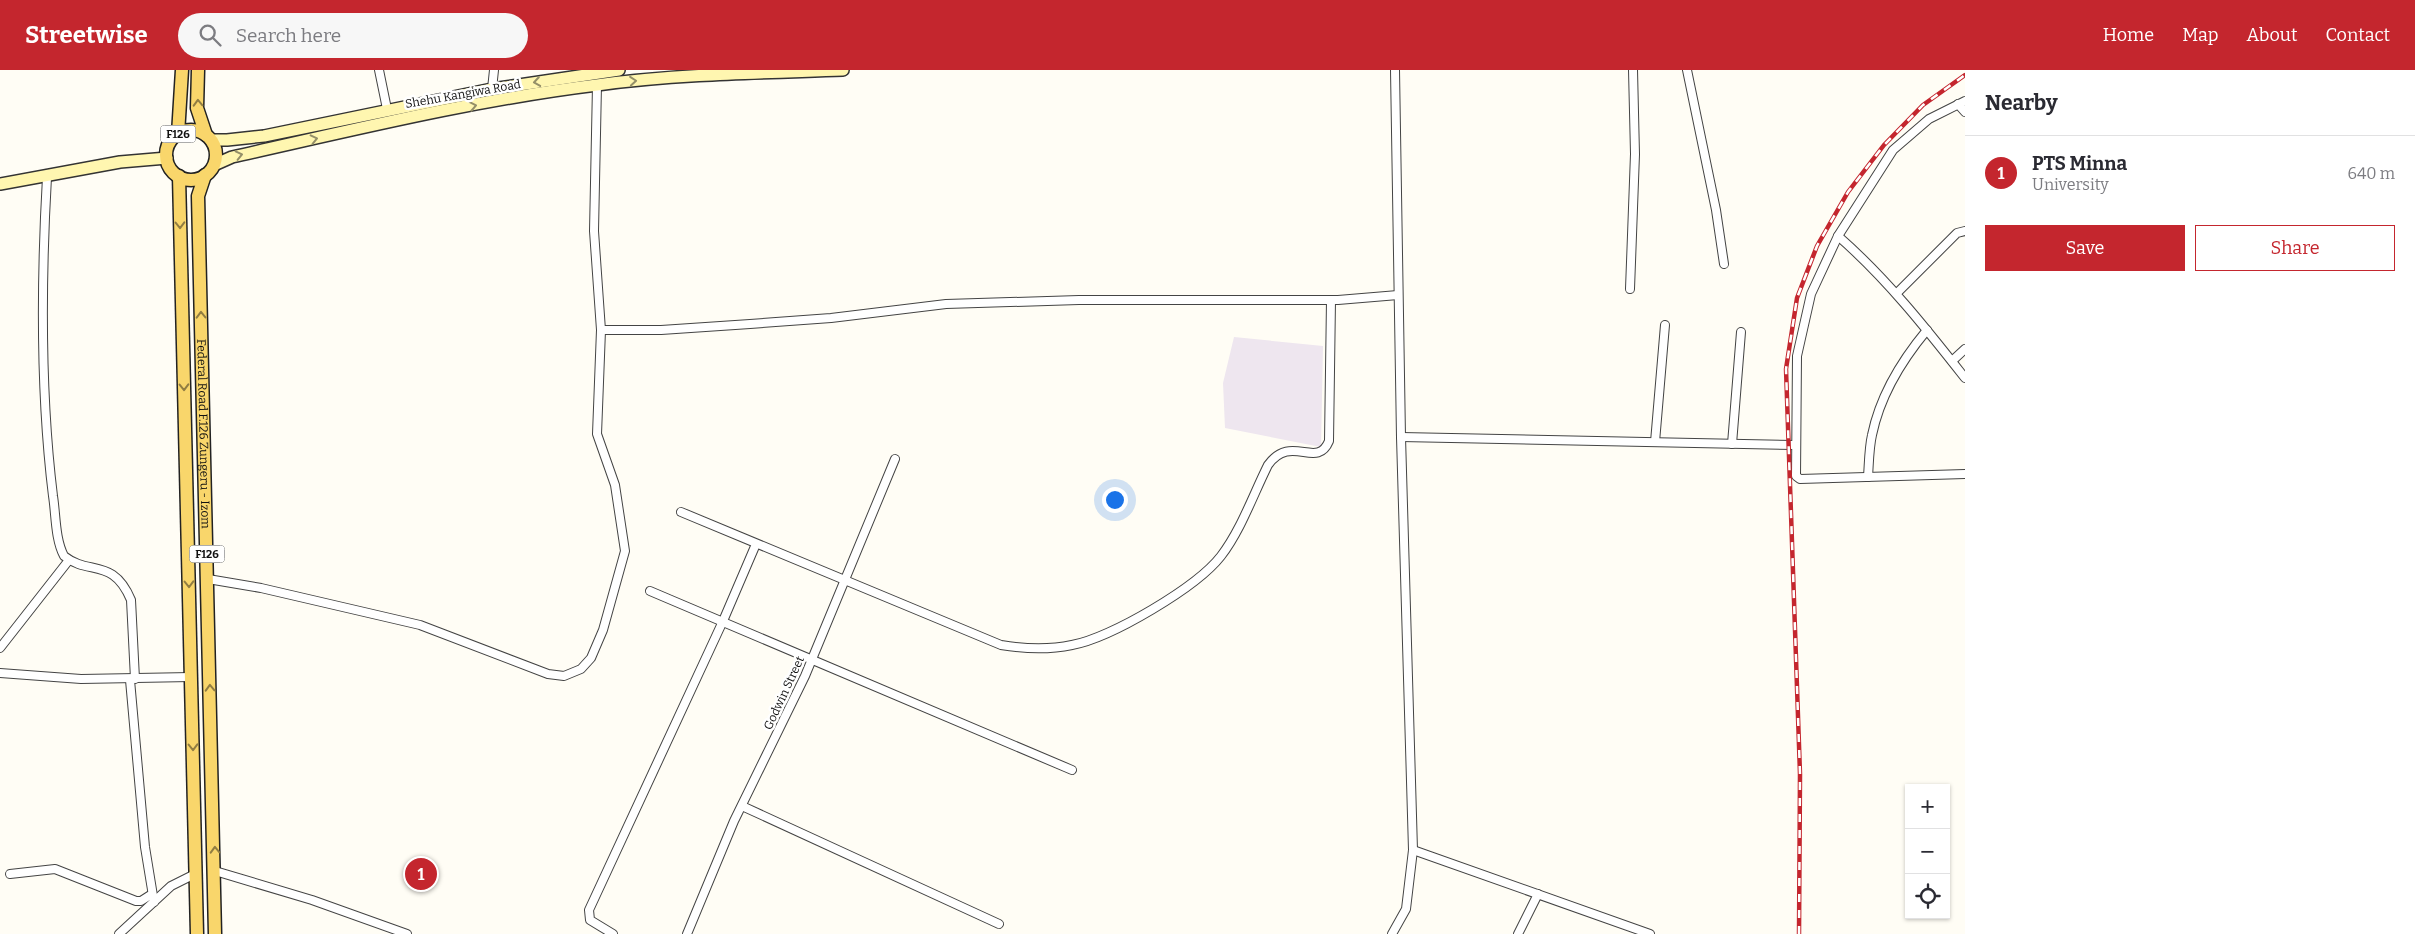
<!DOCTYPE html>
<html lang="en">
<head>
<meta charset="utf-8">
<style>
  :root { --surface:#fff; --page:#f7f7f7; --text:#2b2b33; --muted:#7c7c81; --line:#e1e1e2; --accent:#c4262e }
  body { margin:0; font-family:Bitter,serif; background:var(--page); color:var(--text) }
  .controls { position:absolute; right:15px; bottom:15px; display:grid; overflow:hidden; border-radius:0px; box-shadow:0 1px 4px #0004 }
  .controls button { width:45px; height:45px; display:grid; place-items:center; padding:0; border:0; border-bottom:1px solid var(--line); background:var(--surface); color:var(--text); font:25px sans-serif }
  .you { position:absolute; left:1114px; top:429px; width:18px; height:18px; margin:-12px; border:4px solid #fff; border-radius:50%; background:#1a73e8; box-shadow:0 0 0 8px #1a73e833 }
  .badge { display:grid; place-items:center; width:32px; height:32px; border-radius:50%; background:var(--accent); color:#fff; font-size:16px; font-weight:700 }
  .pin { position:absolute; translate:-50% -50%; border:2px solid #fff; box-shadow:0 1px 5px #0006 }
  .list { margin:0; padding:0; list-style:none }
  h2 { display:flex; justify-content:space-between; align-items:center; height:65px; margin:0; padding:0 20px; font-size:21px }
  h2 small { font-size:16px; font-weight:400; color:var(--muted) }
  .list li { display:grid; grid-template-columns:32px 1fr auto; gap:15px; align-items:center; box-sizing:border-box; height:75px; padding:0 20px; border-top:1px solid var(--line) }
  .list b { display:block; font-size:19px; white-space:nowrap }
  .list p { margin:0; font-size:16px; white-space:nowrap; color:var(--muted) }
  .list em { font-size:16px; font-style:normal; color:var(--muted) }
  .actions { display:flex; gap:10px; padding:15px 20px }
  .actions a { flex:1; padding:11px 0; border:1px solid var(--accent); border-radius:0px; text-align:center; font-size:18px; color:var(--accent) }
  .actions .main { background:var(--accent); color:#fff }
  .icon { flex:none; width:28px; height:28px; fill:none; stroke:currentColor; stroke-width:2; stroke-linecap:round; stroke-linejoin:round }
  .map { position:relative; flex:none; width:1965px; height:864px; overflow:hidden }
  header { display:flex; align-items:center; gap:30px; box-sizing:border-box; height:70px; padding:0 25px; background:var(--accent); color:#fff }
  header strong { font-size:24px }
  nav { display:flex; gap:28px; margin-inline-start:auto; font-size:18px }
  .search { width:350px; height:45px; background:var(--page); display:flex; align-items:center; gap:12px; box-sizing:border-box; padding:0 18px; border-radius:28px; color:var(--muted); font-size:19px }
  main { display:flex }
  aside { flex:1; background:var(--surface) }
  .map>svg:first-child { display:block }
  .industrial { fill:#eee6ef }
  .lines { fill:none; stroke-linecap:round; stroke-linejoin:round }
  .street-casing { stroke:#444; stroke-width:10 }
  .secondary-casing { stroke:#333; stroke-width:14 }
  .primary-casing { stroke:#222; stroke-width:15 }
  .street { stroke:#fff; stroke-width:8 }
  .secondary { stroke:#fff6b0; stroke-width:11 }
  .primary { stroke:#f9d66b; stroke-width:12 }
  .rail-casing { stroke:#c4262e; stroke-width:4.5 }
  .rail { stroke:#fff; stroke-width:2.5; stroke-dasharray:8; stroke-linecap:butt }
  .oneway { stroke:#948f68 }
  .oneway2 { stroke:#917d42 }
  .labels { text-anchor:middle; stroke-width:5; stroke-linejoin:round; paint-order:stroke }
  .shield { fill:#fff; stroke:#585858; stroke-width:1 }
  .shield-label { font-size:11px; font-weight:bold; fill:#111 }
  .street-label { font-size:12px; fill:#111; stroke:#fff }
</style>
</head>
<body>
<header>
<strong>Streetwise</strong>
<div class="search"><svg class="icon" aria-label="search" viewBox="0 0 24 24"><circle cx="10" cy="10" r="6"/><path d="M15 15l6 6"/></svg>Search here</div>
<nav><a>Home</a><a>Map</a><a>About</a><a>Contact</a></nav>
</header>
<main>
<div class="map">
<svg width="1965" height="864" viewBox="0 0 1965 864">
  <rect width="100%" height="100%" fill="#fffdf5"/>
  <polygon class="industrial" points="1234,267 1323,276 1321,377 1225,358 1223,313"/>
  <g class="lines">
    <g class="street-casing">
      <g id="street">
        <polyline points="379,0 387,39"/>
        <polyline points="1687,0 1716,140 1724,194"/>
        <polyline points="492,19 494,0"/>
        <polyline points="1965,31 1929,49 1893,80 1838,166 1811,224 1797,286 1796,406 1800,409 1965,404"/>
        <polyline points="1958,34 1965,42"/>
        <path d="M 47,107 C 41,212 40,321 53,426 C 56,445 55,469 64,486 C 89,506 113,487 131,530 L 135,609"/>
        <path d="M 1838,166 C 1886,208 1925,257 1965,308"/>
        <polyline points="1630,219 1635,84 1633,0"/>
        <polyline points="1897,223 1957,163 1965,161"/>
        <polyline points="601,260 661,260 750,254 831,248 946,234 1079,230 1338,230 1398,225"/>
        <polyline points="1952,291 1965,279"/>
        <polyline points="1401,367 1795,375"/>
        <polyline points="1655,372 1665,255"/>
        <polyline points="1732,374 1741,262"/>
        <path d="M 1868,407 C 1869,393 1869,378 1872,365 C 1880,326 1902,290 1927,260"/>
        <path d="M 681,442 L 1001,575 C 1025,579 1048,580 1072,575 C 1111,568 1197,517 1221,486 C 1241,460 1253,425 1268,395 C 1291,363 1317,400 1329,371 L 1331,230"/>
        <polyline points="208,509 261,518 420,555 548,604 564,606 581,599 591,588 603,560 625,481 615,415 597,364 601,260 594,161 597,15"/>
        <polyline points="650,521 1072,700"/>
        <polyline points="0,578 69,490"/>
        <polyline points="0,603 81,609 191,607"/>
        <polyline points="130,610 145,777 154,832"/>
        <polyline points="742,736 999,854"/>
        <polyline points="1413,780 1650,864"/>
        <polyline points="215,801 312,830 407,864"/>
        <polyline points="10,804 55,799 136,831 141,831 152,824"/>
        <polyline points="119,864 171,816 195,804"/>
        <polyline points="613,864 590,850 589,840 723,551 756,474"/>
        <polyline points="687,864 734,751 805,606 895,389"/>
        <polyline points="1392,864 1406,839 1413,780 1401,367 1395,0"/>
        <polyline points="1518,864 1538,824"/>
      </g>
    </g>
    <g class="secondary-casing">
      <g id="secondary">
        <polyline points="211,70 227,70 264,66 492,19 619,0"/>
        <path d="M 214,95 L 232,87 C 353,60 474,30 597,15 C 678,4 761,3 843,0"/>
        <polyline points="0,114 120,92 167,88"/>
      </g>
    </g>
    <g class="primary-casing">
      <g id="primary">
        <polyline points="198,0 197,38 206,65"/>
        <circle cx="191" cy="85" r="25"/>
        <polyline points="178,64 182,0"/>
        <path id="s1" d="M 205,105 L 198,126 L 215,864"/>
        <polyline points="179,106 197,864"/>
      </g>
    </g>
    <use href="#street" class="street"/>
    <use href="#secondary" class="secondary"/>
    <use href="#primary" class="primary"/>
    <g class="rail-casing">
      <polyline id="rail" points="1799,864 1800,704 1786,299 1797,228 1817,176 1848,122 1884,75 1923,35 1965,5"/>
    </g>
    <use href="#rail" class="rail"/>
  </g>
  <defs><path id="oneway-chevron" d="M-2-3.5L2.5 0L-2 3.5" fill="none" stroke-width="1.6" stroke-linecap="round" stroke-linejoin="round" transform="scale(1.25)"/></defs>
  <g class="oneway">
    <use href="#oneway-chevron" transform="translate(633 11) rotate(-5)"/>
    <use href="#oneway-chevron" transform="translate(537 12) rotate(171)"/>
    <use href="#oneway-chevron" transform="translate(473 36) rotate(-11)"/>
    <use href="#oneway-chevron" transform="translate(314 69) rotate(-13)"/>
    <use href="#oneway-chevron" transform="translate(239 85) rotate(-13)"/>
  </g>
  <g class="oneway2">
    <use href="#oneway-chevron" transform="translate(198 33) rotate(-92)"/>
    <use href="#oneway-chevron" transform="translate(180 155) rotate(89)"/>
    <use href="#oneway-chevron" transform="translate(201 245) rotate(-91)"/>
    <use href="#oneway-chevron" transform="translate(184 317) rotate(89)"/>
    <use href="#oneway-chevron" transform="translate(189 514) rotate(89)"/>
    <use href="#oneway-chevron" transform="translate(210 618) rotate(-92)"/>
    <use href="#oneway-chevron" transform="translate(193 677) rotate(89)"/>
    <use href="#oneway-chevron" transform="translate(215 780) rotate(-92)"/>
  </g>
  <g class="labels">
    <g class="shield">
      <rect x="160.5" y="55.5" width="35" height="17" rx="4"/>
      <rect x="189.5" y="475.5" width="35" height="17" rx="4"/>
    </g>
    <g class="shield-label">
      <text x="178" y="68">F126</text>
      <text x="207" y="488">F126</text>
    </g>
    <g class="street-label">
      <text transform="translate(463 24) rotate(-10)" y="4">Shehu Kangiwa Road</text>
      <text dy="4" stroke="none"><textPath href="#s1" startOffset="260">Federal Road F.126 Zungeru - Izom</textPath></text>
      <text transform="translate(784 623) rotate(-65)" y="4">Godwin Street</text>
    </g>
  </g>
</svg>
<div class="controls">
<button>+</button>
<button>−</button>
<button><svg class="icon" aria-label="locate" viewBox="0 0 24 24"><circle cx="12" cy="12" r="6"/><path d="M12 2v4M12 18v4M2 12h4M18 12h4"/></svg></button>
</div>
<div class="you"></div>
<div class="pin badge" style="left:421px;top:804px">1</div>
</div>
<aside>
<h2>Nearby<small></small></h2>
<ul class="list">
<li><span class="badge">1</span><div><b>PTS Minna</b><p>University</p></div><em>640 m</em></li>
</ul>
<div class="actions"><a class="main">Save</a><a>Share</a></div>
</aside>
</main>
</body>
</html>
